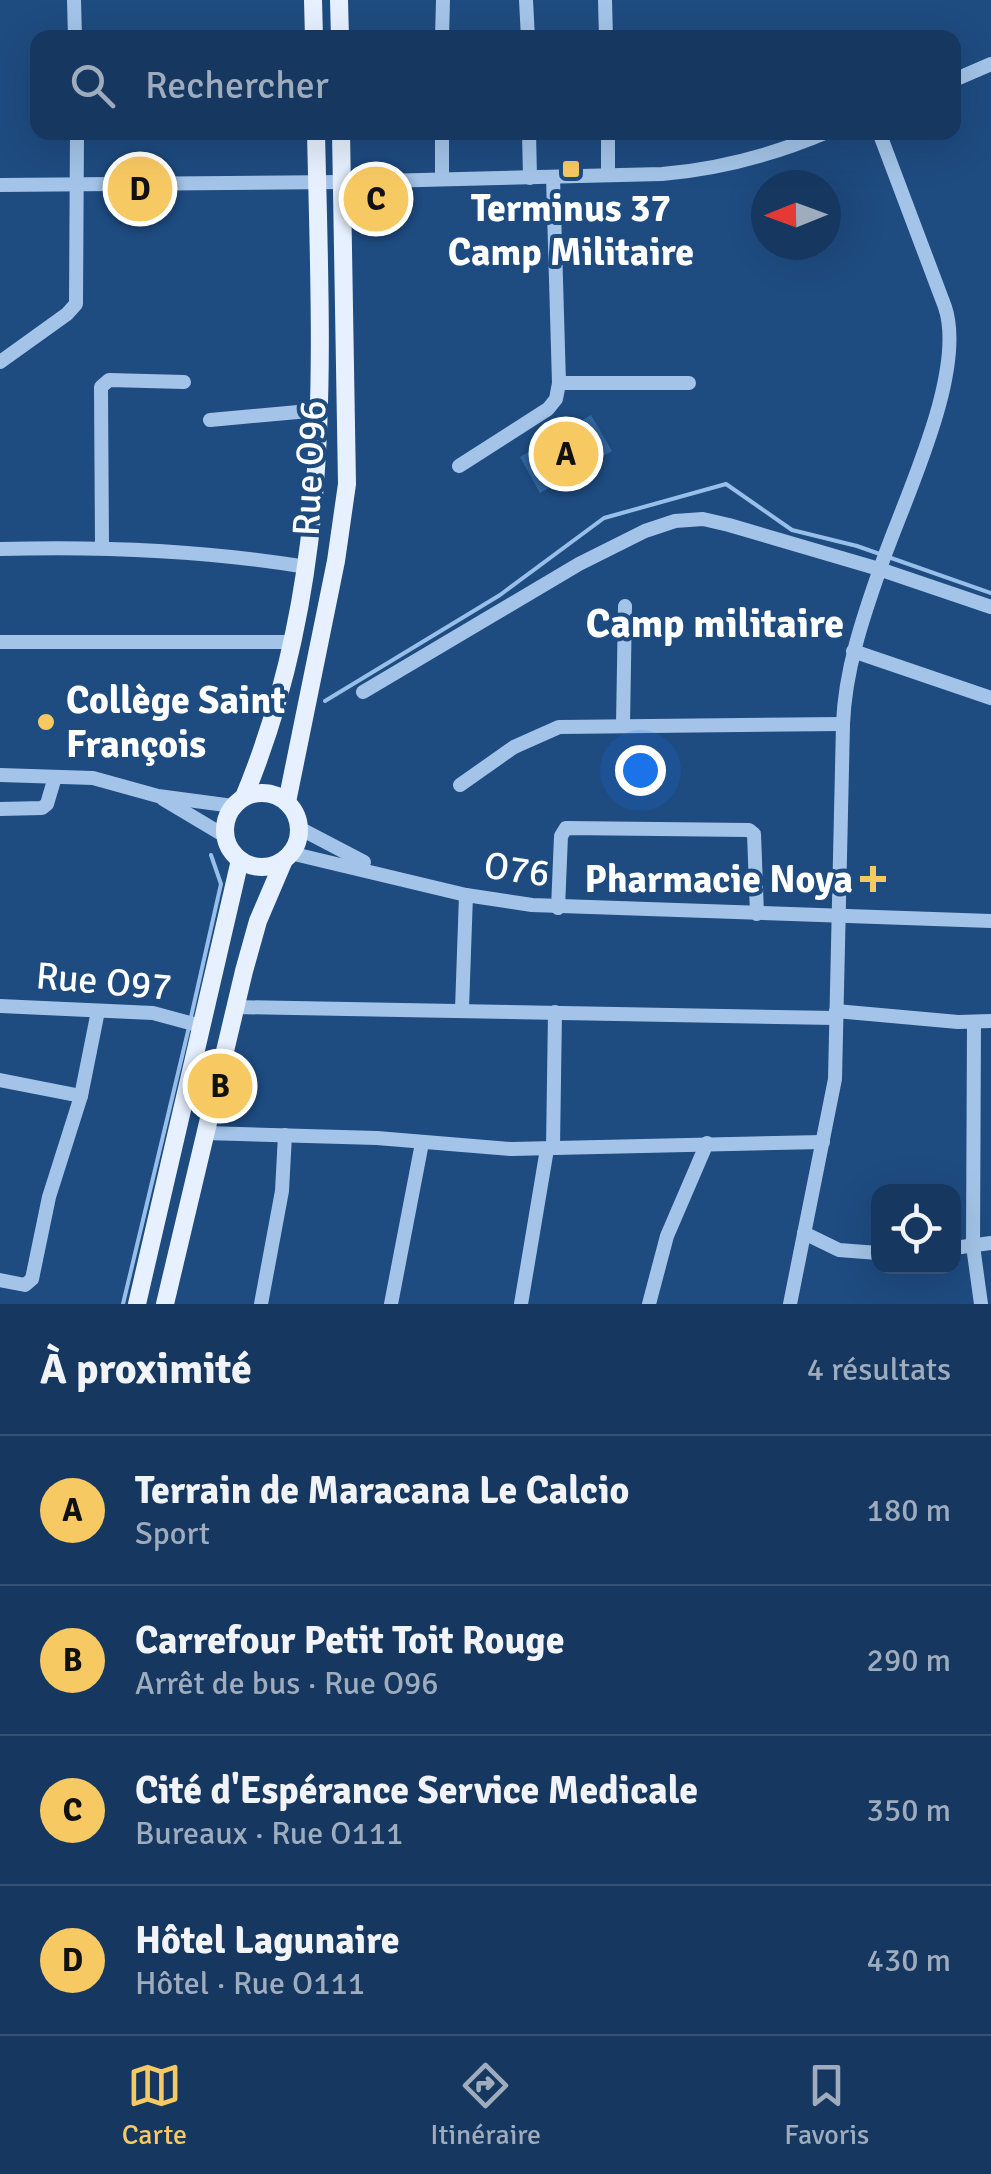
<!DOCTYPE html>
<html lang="fr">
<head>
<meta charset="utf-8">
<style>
  :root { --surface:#163860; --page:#234369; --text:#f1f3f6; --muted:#9eacbd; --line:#355275; --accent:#f7c963 }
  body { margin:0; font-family:Signika,sans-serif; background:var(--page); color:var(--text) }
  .controls { position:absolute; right:30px; bottom:30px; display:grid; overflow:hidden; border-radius:20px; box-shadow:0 10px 40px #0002 }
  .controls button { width:90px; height:90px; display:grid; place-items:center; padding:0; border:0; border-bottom:2px solid var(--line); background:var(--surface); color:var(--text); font:50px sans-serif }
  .compass { position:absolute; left:751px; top:170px; width:90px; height:90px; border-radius:50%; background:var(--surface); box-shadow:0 10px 40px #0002; rotate:269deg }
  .you { position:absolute; left:640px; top:770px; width:35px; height:35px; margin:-25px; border:8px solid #fff; border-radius:50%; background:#1a73e8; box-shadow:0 0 0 15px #1a73e833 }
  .badge { display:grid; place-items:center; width:65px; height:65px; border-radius:50%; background:var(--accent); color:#111; font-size:32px; font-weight:700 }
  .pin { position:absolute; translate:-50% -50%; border:5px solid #fff; box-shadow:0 2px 10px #0006 }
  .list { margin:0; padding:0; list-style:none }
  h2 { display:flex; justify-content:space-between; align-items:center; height:130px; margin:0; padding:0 40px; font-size:42px }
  h2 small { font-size:32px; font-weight:400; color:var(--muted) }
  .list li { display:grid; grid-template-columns:65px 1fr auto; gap:30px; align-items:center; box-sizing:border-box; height:150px; padding:0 40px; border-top:2px solid var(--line) }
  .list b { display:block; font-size:38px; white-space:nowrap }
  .list p { margin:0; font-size:32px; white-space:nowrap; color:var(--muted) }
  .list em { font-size:32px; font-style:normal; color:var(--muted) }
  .icon { flex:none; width:55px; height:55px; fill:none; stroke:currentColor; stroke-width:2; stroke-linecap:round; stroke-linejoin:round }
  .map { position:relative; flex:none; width:991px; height:1304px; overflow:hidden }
  .search { position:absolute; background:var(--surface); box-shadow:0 10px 40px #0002; left:30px; right:30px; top:30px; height:110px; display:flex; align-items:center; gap:25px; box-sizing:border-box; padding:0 35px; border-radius:20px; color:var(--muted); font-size:38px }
  .sheet { height:730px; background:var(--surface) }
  nav { display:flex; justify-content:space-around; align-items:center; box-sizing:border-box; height:140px; border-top:2px solid var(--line); background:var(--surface); font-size:28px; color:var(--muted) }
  nav a { display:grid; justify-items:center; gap:5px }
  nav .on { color:var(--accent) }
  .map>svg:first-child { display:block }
  .green { fill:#32659f }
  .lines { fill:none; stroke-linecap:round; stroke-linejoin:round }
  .stream { stroke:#97bfea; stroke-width:4 }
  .minor { stroke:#a3c4e8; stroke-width:14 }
  .major { stroke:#e6f0fe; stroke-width:18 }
  .poi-dot { fill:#f7c963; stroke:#1e4b80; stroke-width:4 }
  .labels { text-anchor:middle; stroke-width:8; stroke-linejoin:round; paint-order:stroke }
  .poi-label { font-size:38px; font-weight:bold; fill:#fff; stroke:#1e4b80 }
  .street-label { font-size:38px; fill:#fff; stroke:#1e4b80 }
  .neighbourhood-label { font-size:40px; font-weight:bold; fill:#fff; stroke:#1e4b80 }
</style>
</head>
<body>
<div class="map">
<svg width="991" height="1304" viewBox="0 0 991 1304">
  <rect width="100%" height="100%" fill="#1e4b80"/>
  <polygon class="green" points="591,415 612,451 540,493 520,457"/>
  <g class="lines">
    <g class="stream">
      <polyline points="325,701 500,595 604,518 726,484 792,530 857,546 991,593"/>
      <polyline points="191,1017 221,884 211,855"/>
      <polyline points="123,1304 189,1027"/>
    </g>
    <g class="minor">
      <polyline points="74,0 75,38"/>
      <polyline points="526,0 528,38"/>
      <polyline points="605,0 606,38"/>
      <polyline points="442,38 443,0"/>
      <polyline points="954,80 991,64"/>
      <polyline points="442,132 442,179"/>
      <polyline points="529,132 530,178"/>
      <polyline points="608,132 608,175"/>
      <polyline points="553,177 559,383 689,383"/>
      <path d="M 0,185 L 342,182 L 662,174 C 721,169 773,155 827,132"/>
      <polyline points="0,362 67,314 76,304 77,132"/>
      <polyline points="210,420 320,410"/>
      <polyline points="459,466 548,409 556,399 559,383"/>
      <polyline points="102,546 101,387 109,380 184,382"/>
      <path d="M 0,549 C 105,546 203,550 307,567"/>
      <polyline points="0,642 293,642"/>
      <polyline points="853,651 991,698"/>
      <polyline points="363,692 579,564 645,531 675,521 703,519 729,525 879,569 991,607"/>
      <polyline points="623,725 625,606"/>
      <polyline points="0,775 93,778 158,796 233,806"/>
      <polyline points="460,785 514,747 559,727 843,724"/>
      <polyline points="163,799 225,836"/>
      <polyline points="0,809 42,808 47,804 55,777"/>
      <polyline points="299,828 364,862"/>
      <polyline points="290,853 466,895 532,905 991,921"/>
      <polyline points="558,908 561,836 566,828 749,830 754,834 757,914"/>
      <polyline points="0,1006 153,1013 201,1026"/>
      <polyline points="235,1007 835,1018"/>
      <polyline points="462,1009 466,895"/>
      <polyline points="836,1011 958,1022 991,1021"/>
      <polyline points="974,1022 973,1246 981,1304"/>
      <polyline points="0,1080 81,1096"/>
      <polyline points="205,1133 377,1138 511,1149 823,1142"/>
      <polyline points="553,1148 555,1012"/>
      <polyline points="804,1233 839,1250 878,1253"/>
      <polyline points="954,1248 991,1243"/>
      <polyline points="0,1280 25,1285 32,1279 49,1197 81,1096 98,1011"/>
      <polyline points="261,1304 282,1191 285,1135"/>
      <polyline points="391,1304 422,1143"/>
      <polyline points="521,1304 547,1149"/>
      <polyline points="649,1304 667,1236 707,1143"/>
      <path d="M 790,1304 L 835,1079 L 843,724 C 845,670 863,617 881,566 C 903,501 967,373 945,307 L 879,132"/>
    </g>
    <g class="major">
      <polyline points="313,0 314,38"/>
      <polyline points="339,0 340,38"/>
      <circle cx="262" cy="830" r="37"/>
      <path d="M 244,797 C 335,578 321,364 316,132"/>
      <polyline points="287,802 336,561 347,484 341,132"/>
      <polyline points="137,1304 240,860"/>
      <polyline points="165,1304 244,971 258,921 284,860"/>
    </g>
  </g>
  <g class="poi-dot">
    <rect x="561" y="159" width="20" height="20" rx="5"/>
    <circle cx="46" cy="722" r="10"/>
    <path d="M868 864h10v10h10v10h-10v10h-10v-10h-10v-10h10z"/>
  </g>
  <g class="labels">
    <g class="poi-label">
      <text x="571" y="221">Terminus 37<tspan x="571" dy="44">Camp Militaire</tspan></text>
      <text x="66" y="713" text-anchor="start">Collège Saint<tspan x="66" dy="44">François</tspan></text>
      <text x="853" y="892" text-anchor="end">Pharmacie Noya</text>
    </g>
    <g class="street-label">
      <text transform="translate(309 468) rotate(-87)" y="13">Rue O96</text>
      <text transform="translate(517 869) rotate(8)" y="13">O76</text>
      <text transform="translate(104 981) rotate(5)" y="13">Rue O97</text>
    </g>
    <g class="neighbourhood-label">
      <text x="715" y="637">Camp militaire</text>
    </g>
  </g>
</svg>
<div class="controls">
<button><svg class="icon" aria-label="locate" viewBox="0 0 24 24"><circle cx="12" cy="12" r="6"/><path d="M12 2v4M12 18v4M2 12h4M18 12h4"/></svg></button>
</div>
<svg class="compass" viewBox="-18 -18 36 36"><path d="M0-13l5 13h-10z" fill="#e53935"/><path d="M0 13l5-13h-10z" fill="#9eacbd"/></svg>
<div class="you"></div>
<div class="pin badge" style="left:566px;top:454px">A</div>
<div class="pin badge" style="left:220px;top:1086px">B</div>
<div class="pin badge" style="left:376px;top:199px">C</div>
<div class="pin badge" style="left:140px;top:189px">D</div>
<div class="search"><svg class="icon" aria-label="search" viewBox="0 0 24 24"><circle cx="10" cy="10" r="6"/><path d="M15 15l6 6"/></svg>Rechercher</div>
</div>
<section class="sheet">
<h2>À proximité<small>4 résultats</small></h2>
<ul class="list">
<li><span class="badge">A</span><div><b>Terrain de Maracana Le Calcio</b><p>Sport</p></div><em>180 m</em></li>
<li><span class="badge">B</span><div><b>Carrefour Petit Toit Rouge</b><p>Arrêt de bus · Rue O96</p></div><em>290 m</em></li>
<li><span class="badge">C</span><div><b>Cité d'Espérance Service Medicale</b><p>Bureaux · Rue O111</p></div><em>350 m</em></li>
<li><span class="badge">D</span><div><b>Hôtel Lagunaire</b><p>Hôtel · Rue O111</p></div><em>430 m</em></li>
</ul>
</section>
<nav>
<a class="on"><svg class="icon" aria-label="map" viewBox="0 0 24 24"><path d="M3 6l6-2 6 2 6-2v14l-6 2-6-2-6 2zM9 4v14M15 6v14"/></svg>Carte</a>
<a><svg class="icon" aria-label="directions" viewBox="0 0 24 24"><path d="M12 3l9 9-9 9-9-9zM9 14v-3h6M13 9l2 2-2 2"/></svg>Itinéraire</a>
<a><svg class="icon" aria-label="saved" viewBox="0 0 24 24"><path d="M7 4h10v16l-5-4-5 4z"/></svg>Favoris</a>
</nav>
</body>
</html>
